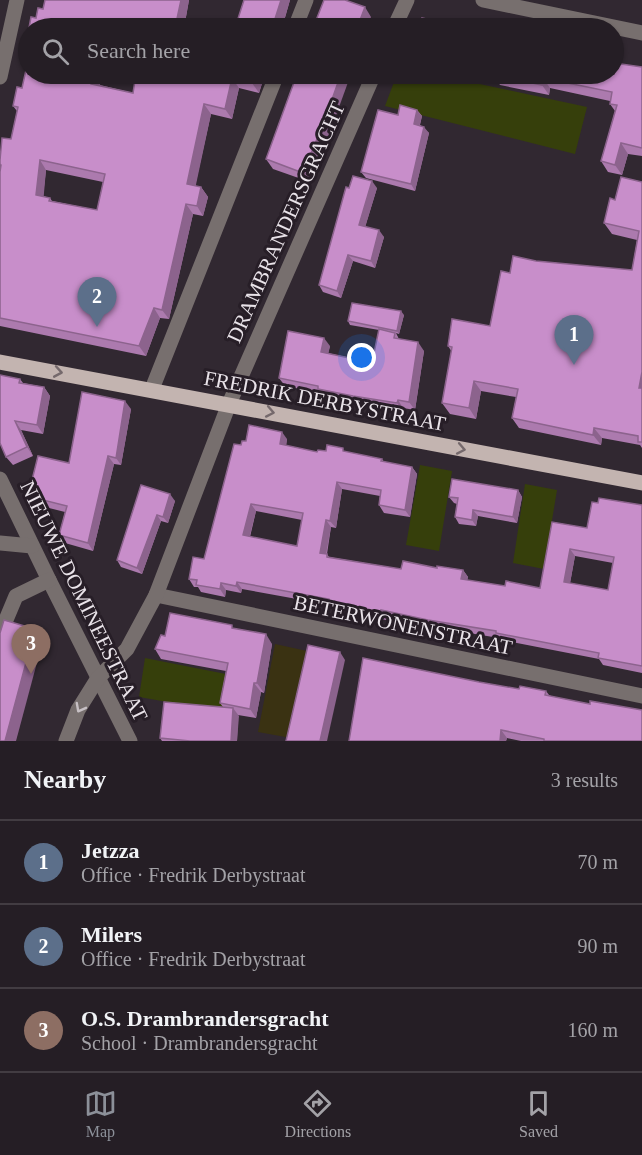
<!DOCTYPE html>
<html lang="en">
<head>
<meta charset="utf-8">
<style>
  :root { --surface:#251e25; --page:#312b32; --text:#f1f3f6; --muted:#a3a2a7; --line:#423c42; --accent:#8c9099 }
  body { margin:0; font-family:"Times New Roman",serif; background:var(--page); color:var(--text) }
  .you { position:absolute; left:362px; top:358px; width:21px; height:21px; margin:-15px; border:4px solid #fff; border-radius:50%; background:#1a73e8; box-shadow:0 0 0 9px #1a73e833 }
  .badge { display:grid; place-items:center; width:39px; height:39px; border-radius:50%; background:var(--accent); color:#fff; font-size:20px; font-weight:700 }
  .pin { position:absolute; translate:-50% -50px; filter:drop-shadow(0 2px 3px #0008) }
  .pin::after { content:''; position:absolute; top:32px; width:21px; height:18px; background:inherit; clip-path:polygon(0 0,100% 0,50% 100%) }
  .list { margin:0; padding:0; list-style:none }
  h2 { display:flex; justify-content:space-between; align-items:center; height:78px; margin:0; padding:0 24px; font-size:26px }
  h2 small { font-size:20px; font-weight:400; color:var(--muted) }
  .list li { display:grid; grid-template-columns:39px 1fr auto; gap:18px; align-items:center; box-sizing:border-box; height:84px; padding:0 24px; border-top:2px solid var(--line) }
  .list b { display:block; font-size:22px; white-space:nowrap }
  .list p { margin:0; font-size:20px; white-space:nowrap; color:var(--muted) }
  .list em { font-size:20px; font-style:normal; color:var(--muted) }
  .icon { flex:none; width:33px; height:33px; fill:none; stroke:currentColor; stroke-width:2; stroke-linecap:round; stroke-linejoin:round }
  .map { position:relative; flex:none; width:642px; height:741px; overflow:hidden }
  .search { position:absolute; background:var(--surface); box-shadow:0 2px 4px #0004; left:18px; right:18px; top:18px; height:66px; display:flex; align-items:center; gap:15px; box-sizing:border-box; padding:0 21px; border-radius:33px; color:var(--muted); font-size:22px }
  .sheet { height:330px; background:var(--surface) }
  nav { display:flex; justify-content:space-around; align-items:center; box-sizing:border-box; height:84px; border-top:2px solid var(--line); background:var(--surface); font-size:16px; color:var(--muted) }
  nav a { display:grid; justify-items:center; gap:3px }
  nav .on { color:var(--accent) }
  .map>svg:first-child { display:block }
  .green { fill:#363f0b }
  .sand { fill:#3a3212 }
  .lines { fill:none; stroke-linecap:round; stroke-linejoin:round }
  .minor { stroke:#776f6e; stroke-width:15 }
  .major { stroke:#c3b4b0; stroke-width:15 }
  .wall { fill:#ac7aae; fill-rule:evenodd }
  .shaded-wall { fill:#8c638d }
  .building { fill:#c88eca; stroke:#8c638d; stroke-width:1.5; fill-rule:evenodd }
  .oneway { stroke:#75696c }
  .oneway2 { stroke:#c7c0c4 }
  .labels { text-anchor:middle; stroke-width:6; stroke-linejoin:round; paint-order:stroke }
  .street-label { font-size:21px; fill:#e9e3e9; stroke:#271e27 }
</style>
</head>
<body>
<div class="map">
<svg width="642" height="741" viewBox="0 0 642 741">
  <rect width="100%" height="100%" fill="#312831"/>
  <g class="green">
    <polygon points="397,74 433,74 587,107 575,154 385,106"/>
    <polygon points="420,465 452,471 439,551 406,545"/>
    <polygon points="525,484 557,490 544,569 513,563"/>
    <polygon points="145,658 231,675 225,712 139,697"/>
  </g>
  <polygon class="sand" points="275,644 307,651 291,738 258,732"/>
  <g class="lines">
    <g class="minor">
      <polyline points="483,0 642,33"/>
      <polyline points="295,28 306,0"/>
      <polyline points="394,28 407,0"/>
      <polyline points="0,77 17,0"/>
      <polyline points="152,389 277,74"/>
      <polyline points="0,479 49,580 130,741"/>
      <polyline points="0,543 32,546"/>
      <polyline points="156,595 642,696"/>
      <polyline points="0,634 16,596 49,580"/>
      <polyline points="66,741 78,710 98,678 127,649 156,595 229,404 374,74"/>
    </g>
    <polyline class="major" points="0,362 642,483"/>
  </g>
  <g class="wall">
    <polygon points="45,0 189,0 184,28 29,28 43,9"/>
    <polygon points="244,0 290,0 282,28 235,28"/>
    <polygon points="642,67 642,156 628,154 622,175 608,172 601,161 615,111 610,104 610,101 550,88 549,95 500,85 493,75"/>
    <path d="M 102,74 L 100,85 L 133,93 L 265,74 L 259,93 L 239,88 L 232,119 L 211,114 L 195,186 L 201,187 L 208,197 L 203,216 L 193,214 L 169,319 L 160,318 L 146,356 L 0,326 L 0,172 L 1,166 L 0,165 L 0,160 L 11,139 L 17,111 L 13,106 L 22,88 L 55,76 ZM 46,170 L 103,182 L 97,210 L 52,201 L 50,198 L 43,196 Z"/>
    <polygon points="417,110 422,116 420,125 429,133 415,191 366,178 361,172 398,115"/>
    <polygon points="330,132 310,182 273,169 266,159"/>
    <polygon points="642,182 642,448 640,445 602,438 601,445 519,428 512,418 516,397 481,391 476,419 450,414 442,403 452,352 448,346 490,326 510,273 536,261 632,270 637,240 612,234 604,223 615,200"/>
    <polygon points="349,188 377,188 365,227 384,237 375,268 353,261 341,298 323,292 319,285"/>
    <polygon points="404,315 399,334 396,333 399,339 424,351 415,410 403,408 403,411 359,405 324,397 321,393 285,386 279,378 330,346 328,353 359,360 373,358 379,330 350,325 348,321"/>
    <polygon points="20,379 23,383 44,387 50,396 43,434 21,430 33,456 13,465 6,457"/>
    <polygon points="131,409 121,465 114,464 93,551 65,543 59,535 65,512 41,506 35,498 37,492 31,484 69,463"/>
    <path d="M 287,439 L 286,446 L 317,452 L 326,451 L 346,452 L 382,459 L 384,462 L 412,467 L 417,474 L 410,517 L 384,513 L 379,505 L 380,496 L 342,489 L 336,528 L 331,527 L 327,554 L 329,557 L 401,569 L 437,568 L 463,570 L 468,577 L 467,580 L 505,586 L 540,588 L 552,522 L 587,528 L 598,503 L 642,505 L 642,673 L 603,665 L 599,659 L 501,640 L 499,638 L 433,627 L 387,617 L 386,620 L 334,610 L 330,605 L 242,589 L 241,593 L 226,590 L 225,597 L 201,592 L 198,587 L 194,587 L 189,579 L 204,559 L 241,445 L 246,441 ZM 256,511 L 302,520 L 297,546 L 250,537 ZM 575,556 L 613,563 L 608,590 L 570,583 Z"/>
    <polygon points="141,485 175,501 168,523 161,521 142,574 121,567 117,560"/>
    <polygon points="518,490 522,497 517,523 478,516 476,526 459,524 455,517 457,504 454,503 449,497"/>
    <polygon points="235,629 272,644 264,693 261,692 256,718 238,715 237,741 162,741 160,738 223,707 220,703 226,671 161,659 155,649 165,636"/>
    <polygon points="479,682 519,689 546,691 549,695 642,741 521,741 507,738 506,741"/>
  </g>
  <g class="shaded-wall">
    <polygon points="181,0 189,0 184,28 175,28"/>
    <polygon points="281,0 290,0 282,28 279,28 274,22"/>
    <polygon points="365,7 371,17 367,28 357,28"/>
    <polygon points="270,21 275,28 268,28"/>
    <polygon points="112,22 117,28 111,28"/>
    <polygon points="93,74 102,74 98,93 91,84"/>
    <polygon points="255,74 265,74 259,93 252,83"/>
    <polygon points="341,74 351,74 330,132 310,182 303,173"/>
    <polygon points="232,78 239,88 232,119 225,109"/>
    <polygon points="543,78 550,88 549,95 542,85"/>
    <polygon points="204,104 211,114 194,194 187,184"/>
    <polygon points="417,110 422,116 418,131 414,124"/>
    <polygon points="424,127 429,133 415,191 411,184"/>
    <polygon points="621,143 628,154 622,175 615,165"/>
    <polygon points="40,160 46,170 43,204 36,195"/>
    <polygon points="372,181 377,188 364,231 359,225"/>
    <polygon points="201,187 208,197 203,216 197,206"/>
    <polygon points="186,204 193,214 169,319 162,310"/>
    <polygon points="379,230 384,237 375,268 371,261"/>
    <polygon points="348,255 353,261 341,298 337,291"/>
    <polygon points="154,308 160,318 146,356 139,346"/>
    <polygon points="401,311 404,315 399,334 397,331"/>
    <polygon points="324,338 330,346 327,360 321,352"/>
    <polygon points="418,342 424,351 415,410 409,402"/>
    <polygon points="642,372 642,392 639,388"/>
    <polygon points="474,381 481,391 476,419 469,408"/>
    <polygon points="44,387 50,396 43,434 37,425"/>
    <polygon points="398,400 403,408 403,411 397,403"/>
    <polygon points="125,401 131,409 121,465 116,458"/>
    <polygon points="15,421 21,430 33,456 27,447"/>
    <polygon points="594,428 602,438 601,445 593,435"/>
    <polygon points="282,432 287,439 285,452 280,444"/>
    <polygon points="108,456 114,464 93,551 88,543"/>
    <polygon points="412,467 417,474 410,517 405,510"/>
    <polygon points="337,482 342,489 336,528 330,521"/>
    <polygon points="518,490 522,497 517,523 513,517"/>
    <polygon points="170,494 175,501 168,523 163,517"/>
    <polygon points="251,504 256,511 248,543 243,535"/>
    <polygon points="473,510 478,516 476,526 472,520"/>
    <polygon points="157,515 161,521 142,574 137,568"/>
    <polygon points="326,520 331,527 325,560 320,553"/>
    <polygon points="570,549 575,556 569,589 564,582"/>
    <polygon points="463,570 468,577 466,586 461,579"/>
    <polygon points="237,582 242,589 241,593 236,586"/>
    <polygon points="221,583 226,590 225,597 220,589"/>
    <polygon points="381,610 387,617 386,620 381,612"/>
    <polygon points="35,629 43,640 16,741 5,741"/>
    <polygon points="266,634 272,644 264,693 257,683"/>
    <polygon points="340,652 345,660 327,741 320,741"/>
    <polygon points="254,683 261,692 256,718 250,709"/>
    <polygon points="233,708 239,716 237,741 231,741"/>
    <polygon points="501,730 507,738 506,741 500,741"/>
  </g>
  <g class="building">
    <polygon points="45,0 181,0 175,28 144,28 112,22 111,28 29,28 31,17 36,18 38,8 43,9"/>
    <polygon points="244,0 281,0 274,22 270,21 268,28 235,28"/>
    <polygon points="324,0 345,0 365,7 357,28 313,28"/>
    <polygon points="422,18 459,26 458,28 420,28"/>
    <polygon points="614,63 642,67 642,148 621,143 615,165 601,161 617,105 610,104 612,92 543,78 542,85 493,75 493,74 614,74"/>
    <path d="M 26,70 L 28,70 L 28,74 L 44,74 L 55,76 L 55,74 L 93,74 L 91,84 L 133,93 L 136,74 L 255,74 L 252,83 L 232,78 L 225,109 L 204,104 L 187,184 L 201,187 L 197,206 L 186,204 L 162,310 L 154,308 L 139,346 L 0,318 L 0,172 L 1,165 L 0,164 L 0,160 L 2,138 L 11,139 L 18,107 L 13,106 L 17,87 L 22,88 ZM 40,160 L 105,174 L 97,210 L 49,201 L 50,198 L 36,195 Z"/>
    <polygon points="297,74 341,74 324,122 303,173 266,159"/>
    <polygon points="400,105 417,110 414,124 424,127 411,184 361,172 378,110 398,115"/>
    <polygon points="353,176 372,181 359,225 379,230 371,261 348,255 337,291 319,285 346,187 349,188"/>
    <polygon points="621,177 642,182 642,372 639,388 642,388 642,442 638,442 638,436 594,428 593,435 512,418 518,389 474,381 469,408 442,403 452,347 448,346 452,319 490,326 501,271 510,273 513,256 536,261 632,270 639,231 604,223 610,198 615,200"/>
    <polygon points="352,303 401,311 397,331 348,321"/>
    <polygon points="379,329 395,333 394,338 418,342 409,402 398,400 397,403 353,396 318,389 318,386 279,378 288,331 324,338 321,352 359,360 360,356 373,358"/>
    <polygon points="0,375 20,379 19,383 44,387 37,425 15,421 27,447 6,457 0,443"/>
    <polygon points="82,392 125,401 116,458 108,456 88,543 59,535 67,506 35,498 38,486 31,484 38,456 69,463"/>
    <path d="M 249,425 L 282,432 L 280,444 L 317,452 L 318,450 L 326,451 L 327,445 L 343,448 L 343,451 L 382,459 L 381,461 L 412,467 L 405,510 L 379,505 L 381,490 L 337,482 L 330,521 L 326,520 L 320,553 L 327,554 L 327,557 L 401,569 L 403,561 L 437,568 L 437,566 L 463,570 L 461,579 L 505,586 L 506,581 L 540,588 L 552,522 L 587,528 L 592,502 L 598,503 L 599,498 L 642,505 L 642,666 L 598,658 L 599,653 L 496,633 L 496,631 L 428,620 L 381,610 L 381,612 L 329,602 L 329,599 L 237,582 L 236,586 L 221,583 L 220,589 L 196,585 L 197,580 L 189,579 L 193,557 L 204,559 L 234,444 L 241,445 L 242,441 L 246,441 ZM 251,504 L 303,513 L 297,546 L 243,535 ZM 570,549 L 614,557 L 608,590 L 564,582 Z"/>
    <polygon points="452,479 518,490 513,517 473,510 472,520 455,517 458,498 449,497"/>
    <polygon points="141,485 170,494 163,517 157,515 137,568 117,560"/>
    <polygon points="170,613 232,625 232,628 266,634 257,683 254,683 250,709 220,703 228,663 155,649 161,635 165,636"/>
    <polygon points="4,620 35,629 5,741 0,741 0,633"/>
    <polygon points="308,645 340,652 320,741 286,741"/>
    <polygon points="363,658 479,682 519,689 520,686 546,691 545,695 590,704 590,701 642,710 642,741 544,741 544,739 501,730 500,741 349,741"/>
    <polygon points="164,702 233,708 231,741 190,741 160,738"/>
  </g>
  <defs><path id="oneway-chevron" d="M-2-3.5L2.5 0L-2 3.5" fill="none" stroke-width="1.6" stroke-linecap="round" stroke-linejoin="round" transform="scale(1.5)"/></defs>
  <g class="oneway">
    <use href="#oneway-chevron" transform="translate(58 372) rotate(10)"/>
    <use href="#oneway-chevron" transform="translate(270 412) rotate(11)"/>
    <use href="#oneway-chevron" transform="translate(461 449) rotate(11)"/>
  </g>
  <use class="oneway2" href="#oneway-chevron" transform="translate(80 708) rotate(118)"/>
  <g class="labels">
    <g class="street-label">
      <text transform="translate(286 222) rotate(-66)" y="7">DRAMBRANDERSGRACHT</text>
      <text transform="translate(325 401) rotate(11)" y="7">FREDRIK DERBYSTRAAT</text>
      <text transform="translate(84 601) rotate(64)" y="7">NIEUWE DOMINEESTRAAT</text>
      <text transform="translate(403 625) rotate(12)" y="7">BETERWONENSTRAAT</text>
    </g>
  </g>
</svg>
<div class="you"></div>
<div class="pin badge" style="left:574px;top:365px;background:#5c6f8a">1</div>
<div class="pin badge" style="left:97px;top:327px;background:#5c6f8a">2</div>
<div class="pin badge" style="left:31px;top:674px;background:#8d6e63">3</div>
<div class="search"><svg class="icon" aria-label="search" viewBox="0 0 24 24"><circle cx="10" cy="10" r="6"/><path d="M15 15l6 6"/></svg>Search here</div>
</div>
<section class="sheet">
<h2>Nearby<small>3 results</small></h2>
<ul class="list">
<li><span class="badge" style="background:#5c6f8a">1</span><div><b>Jetzza</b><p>Office · Fredrik Derbystraat</p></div><em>70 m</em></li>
<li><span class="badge" style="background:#5c6f8a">2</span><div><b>Milers</b><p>Office · Fredrik Derbystraat</p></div><em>90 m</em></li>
<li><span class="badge" style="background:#8d6e63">3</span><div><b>O.S. Drambrandersgracht</b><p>School · Drambrandersgracht</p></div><em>160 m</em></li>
</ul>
</section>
<nav>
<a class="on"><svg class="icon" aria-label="map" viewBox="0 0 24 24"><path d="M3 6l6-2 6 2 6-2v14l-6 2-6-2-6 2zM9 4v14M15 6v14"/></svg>Map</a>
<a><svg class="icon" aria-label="directions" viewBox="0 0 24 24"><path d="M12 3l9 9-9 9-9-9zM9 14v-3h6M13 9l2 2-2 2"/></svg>Directions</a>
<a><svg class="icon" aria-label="saved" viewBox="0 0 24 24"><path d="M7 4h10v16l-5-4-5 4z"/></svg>Saved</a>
</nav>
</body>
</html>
